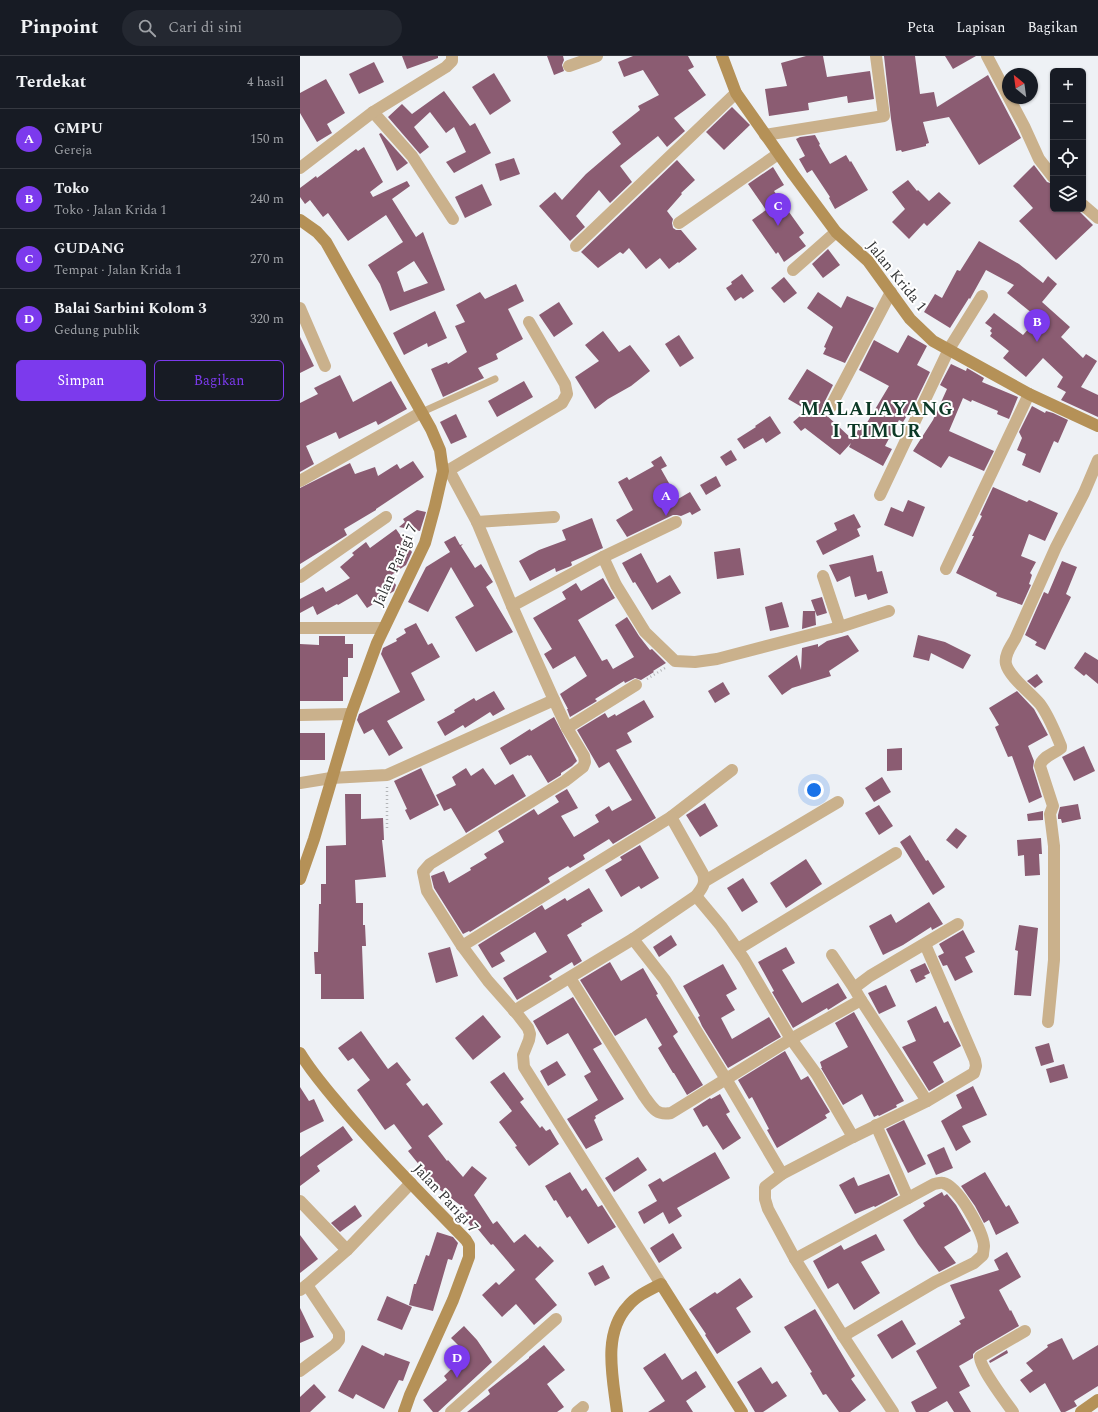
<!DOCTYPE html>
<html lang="id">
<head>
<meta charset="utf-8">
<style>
  :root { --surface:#171b24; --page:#242831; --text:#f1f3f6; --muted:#9ea1a6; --line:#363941; --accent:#7c3aed }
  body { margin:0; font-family:Spectral,serif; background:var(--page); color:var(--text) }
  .controls { position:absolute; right:12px; top:12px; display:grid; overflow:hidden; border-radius:6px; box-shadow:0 1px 3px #0004 }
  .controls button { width:36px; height:36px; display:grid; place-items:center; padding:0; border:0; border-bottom:1px solid var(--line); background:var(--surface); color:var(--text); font:20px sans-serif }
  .compass { position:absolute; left:702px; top:12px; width:36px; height:36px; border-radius:50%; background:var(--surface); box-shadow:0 1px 3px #0004; rotate:331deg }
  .you { position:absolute; left:514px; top:734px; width:14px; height:14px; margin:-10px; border:3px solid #fff; border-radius:50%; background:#1a73e8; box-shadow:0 0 0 6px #1a73e833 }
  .badge { display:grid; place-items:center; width:26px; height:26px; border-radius:50%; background:var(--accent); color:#fff; font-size:13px; font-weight:700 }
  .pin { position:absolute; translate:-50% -33px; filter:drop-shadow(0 1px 2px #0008) }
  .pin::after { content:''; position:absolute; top:21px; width:14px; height:12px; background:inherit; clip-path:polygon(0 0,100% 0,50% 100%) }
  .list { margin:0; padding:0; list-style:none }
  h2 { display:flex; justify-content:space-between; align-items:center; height:52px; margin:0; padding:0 16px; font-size:17px }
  h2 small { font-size:13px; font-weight:400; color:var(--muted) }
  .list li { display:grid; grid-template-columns:26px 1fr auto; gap:12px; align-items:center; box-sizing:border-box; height:60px; padding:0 16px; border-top:1px solid var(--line) }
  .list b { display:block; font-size:15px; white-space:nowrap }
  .list p { margin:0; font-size:13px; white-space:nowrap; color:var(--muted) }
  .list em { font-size:13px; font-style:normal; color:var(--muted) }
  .actions { display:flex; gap:8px; padding:12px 16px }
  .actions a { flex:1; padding:9px 0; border:1px solid var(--accent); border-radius:6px; text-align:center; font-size:14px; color:var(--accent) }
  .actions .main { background:var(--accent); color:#fff }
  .icon { flex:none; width:22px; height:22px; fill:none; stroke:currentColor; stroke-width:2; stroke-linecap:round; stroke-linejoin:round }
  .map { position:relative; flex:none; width:798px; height:1356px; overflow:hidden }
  header { display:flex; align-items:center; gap:24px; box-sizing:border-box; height:56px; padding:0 20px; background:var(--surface); border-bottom:1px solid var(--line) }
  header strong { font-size:19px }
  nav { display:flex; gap:22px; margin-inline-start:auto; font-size:14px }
  .search { width:280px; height:36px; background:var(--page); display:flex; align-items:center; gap:10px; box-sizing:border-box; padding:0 14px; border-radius:22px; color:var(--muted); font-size:15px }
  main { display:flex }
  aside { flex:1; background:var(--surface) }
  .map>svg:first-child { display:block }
  .building { fill:#8b5c72; fill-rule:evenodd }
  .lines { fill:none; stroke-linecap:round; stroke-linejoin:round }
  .path { stroke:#b4b6b9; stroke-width:2.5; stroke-dasharray:1 3; stroke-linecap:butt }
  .lane { stroke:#cab18c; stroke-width:7 }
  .street { stroke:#cab18c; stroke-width:12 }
  .secondary { stroke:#b59157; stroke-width:12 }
  .labels { text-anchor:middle; stroke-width:4; stroke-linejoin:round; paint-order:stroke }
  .street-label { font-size:15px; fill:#333536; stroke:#fff }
  .district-label { font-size:19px; font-weight:bold; letter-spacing:1px; fill:#0d3a27; stroke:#fff }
</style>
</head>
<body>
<header>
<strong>Pinpoint</strong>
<div class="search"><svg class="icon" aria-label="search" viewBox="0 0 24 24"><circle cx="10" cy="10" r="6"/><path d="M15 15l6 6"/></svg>Cari di sini</div>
<nav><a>Peta</a><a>Lapisan</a><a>Bagikan</a></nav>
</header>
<main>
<aside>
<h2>Terdekat<small>4 hasil</small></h2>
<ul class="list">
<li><span class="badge">A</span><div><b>GMPU</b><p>Gereja</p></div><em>150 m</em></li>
<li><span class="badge">B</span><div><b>Toko</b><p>Toko · Jalan Krida 1</p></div><em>240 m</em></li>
<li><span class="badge">C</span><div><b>GUDANG</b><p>Tempat · Jalan Krida 1</p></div><em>270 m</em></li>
<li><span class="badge">D</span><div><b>Balai Sarbini Kolom 3</b><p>Gedung publik</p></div><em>320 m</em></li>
</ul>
<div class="actions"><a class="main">Simpan</a><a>Bagikan</a></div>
</aside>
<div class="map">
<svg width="798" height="1356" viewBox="0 0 798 1356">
  <rect width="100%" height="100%" fill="#eef1f5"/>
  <g class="building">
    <polygon points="102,0 138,0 138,2 107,13"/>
    <polygon points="247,0 263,0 264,4 262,9 264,15 254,19"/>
    <polygon points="333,0 388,0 394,11 388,14 406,39 374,62 385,75 367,91 358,80 320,110 332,126 310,147 299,134 276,160 285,171 270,185 239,150 255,136 262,144 286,118 321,88 312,76 340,54 338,50 359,39 343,14 324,21 318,6"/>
    <polygon points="506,0 523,0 527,21 570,15 574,43 548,47 547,40 508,47 509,54 469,60 465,33 487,30 481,7"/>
    <polygon points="584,0 615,0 620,38 634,36 637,51 688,19 721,82 679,109 649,61 623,66 629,87 626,88 626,90 602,96 601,94 596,95 591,63"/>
    <polygon points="645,0 676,0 653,13"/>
    <polygon points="74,6 84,26 59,38 49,18"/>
    <polygon points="194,17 211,45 190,59 172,31"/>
    <polygon points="26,23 45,57 27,68 32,77 17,86 0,57 0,37"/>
    <polygon points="144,35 170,70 175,67 191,97 154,117 146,106 166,96 154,71 146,77 130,56 114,71 129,91 120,98 88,61 102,48 112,58"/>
    <polygon points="432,51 450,69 424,94 406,76"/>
    <polygon points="81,77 108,107 97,115 79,78"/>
    <polygon points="515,79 520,88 519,89 530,108 546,99 550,106 551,105 568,134 535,153 529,142 530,141 512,114 507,117 499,103 505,100 496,83 500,81"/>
    <path d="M 64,91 L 83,126 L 70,136 L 73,141 L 107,125 L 110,130 L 92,143 L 116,181 L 123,176 L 145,234 L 90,255 L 80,228 L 68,209 L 103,186 L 86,159 L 48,185 L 28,157 L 23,161 L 10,144 L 5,148 L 0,141 L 0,132 L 16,120 L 17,122 L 56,93 L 58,95 ZM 114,205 L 128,227 L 104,236 L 97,216 Z"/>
    <polygon points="214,102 220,118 200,125 195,108"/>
    <polygon points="377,104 395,124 381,137 382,138 367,155 373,163 372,167 373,172 376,174 381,174 397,193 379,207 378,206 369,213 360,202 346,213 329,192 323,198 320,196 298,212 281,196"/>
    <polygon points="734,109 747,126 753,128 753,153 777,153 793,169 756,204 719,165 733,152 713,130"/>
    <polygon points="473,111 484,129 474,135 504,177 499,181 506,190 484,206 478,196 476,198 452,164 466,154 448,128"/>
    <polygon points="608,124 617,135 618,134 629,145 639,136 651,147 627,170 624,167 609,183 592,166 605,153 592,136"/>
    <polygon points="182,128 192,149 165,162 155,141"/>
    <polygon points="679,185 719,208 743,227 748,220 757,228 742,246 770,271 761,281 783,302 786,298 797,305 781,331 798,339 798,361 761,344 766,336 757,331 763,321 743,302 726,321 703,302 709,295 690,280 692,277 690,275 692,272 685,267 694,257 723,279 738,262 707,237 714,229 686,214 670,243 669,242 650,272 624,256 635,238 642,242 657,214 660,215"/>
    <polygon points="528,193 540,209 523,222 512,208"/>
    <polygon points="442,218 454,235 443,243 441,241 435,245 426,232 432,228 431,226"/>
    <polygon points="484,221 497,237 484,247 471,232"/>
    <polygon points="216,228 224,245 208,253 223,283 196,298 198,303 178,312 184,322 143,341 131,313 147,306 148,308 167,296 155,270 165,266 156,249 180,236 185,243"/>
    <polygon points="518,236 541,252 547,240 574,252 545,307 523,298 526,292 524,291 533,271 507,252"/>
    <polygon points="259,246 273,268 254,281 239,259"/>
    <polygon points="135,255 147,282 128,291 127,287 104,299 93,277"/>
    <polygon points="303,275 319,296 330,289 350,315 331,330 308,343 295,353 275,321 299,305 285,289"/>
    <polygon points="379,279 394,302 380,311 365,288"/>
    <polygon points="608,279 627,290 617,309 630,316 616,345 603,366 599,364 585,390 592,393 583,410 549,391 551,387 540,399 505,372 501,375 493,366 507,354 488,343 507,313 533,329 523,349 523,356 553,384 561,368 565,370 589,330 559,314 574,284 598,297"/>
    <polygon points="0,281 14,310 0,317"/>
    <polygon points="651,308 666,315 667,312 684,322 682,326 718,341 709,363 697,358 698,355 672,344 671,346 663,342 649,375 694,395 684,415 649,400 641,412 613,395 633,364 647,333 640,329"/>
    <polygon points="40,319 53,346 91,325 107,353 78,369 76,365 39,383 36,376 6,390 14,408 0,416 0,347 18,338 14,332"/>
    <polygon points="224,325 233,341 197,361 188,345"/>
    <polygon points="732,350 745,357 746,355 753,357 768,364 758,387 754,385 740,417 722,409 726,398 717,394 722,382 719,376"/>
    <polygon points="156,358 167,381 151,388 140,366"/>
    <polygon points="470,360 481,377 466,387 463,382 444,393 437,383 456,371 455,370"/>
    <polygon points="431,394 437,404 426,410 420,401"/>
    <polygon points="361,400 367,410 361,413 378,443 390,436 401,454 392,459 390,456 381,460 377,459 373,459 327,481 316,464 333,454 318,426 327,421 329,424 354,410 351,406"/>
    <polygon points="113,405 124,421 76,453 76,454 44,473 47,479 0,508 0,432 50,407 55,418 75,411 78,420 97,408 100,413"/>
    <polygon points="416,420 421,430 406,439 400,429"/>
    <polygon points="693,431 727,446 729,444 758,457 745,485 729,478 721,500 736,506 730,517 732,519 729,528 731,529 722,549 696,540 697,537 656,517 674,480 672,480 682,460 680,459"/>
    <polygon points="608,444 625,451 613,481 584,469 591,451 603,456"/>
    <polygon points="117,454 126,456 120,475 99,471 105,466 103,463"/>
    <polygon points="554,458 561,471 557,473 560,480 523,499 516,485 537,474 534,467"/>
    <polygon points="292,462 303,492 271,506 272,509 271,510 256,516 255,512 230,525 219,505 239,494 266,484 262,474"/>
    <polygon points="96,473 112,496 106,509 90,520 96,529 94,535 67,552 57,538 38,549 37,548 17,559 13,550 0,557 0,543 23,531 26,536 50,522 40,511 54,499 52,497 66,486 70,492"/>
    <polygon points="155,480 160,489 163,488 161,490 175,512 181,508 193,526 186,531 213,576 176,596 155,561 174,550 151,511 128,556 108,546 126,511 150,496 144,486"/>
    <polygon points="440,492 444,519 417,523 414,496"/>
    <polygon points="341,497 357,527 370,519 381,537 352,554 335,526 333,527 322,507"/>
    <polygon points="573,499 577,516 582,515 588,537 568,544 566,538 555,541 550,520 537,526 529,509"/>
    <polygon points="762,505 777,511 766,538 771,541 745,594 735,589 737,586 725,579 744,536 748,538"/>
    <polygon points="303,522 315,542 278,564 302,605 307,603 313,613 334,601 315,569 327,561 339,580 350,594 352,593 366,607 353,615 354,616 341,624 335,622 325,627 324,625 295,643 297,645 270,661 267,653 268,653 260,638 287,620 275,600 253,613 244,598 252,593 233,562 266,543 262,536 276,527 281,535"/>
    <polygon points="522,541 527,557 517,560 515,555 516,569 502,573 503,555 515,555 511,544"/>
    <polygon points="482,546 489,571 470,575 465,551"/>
    <polygon points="116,567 128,589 132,587 140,601 111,617 125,644 87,665 103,692 89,700 73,673 64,678 57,664 59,658 100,636 81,598 83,592 97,585 96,583 106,577 104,573"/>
    <polygon points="548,579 559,595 529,615 531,620 492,632 482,639 468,620 497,599 501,614 502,592 518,588 518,591 527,585"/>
    <polygon points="618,579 645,586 671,599 663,613 631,597 629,605 613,601"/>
    <polygon points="19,580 45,580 45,588 53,588 53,602 48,602 48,621 43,621 43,645 0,645 0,588 19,589"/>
    <polygon points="785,596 798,604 798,628 786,618 784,620 774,612"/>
    <polygon points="737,618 743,626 735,632 727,625"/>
    <polygon points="423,626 430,638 415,647 408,635"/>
    <polygon points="194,635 205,653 193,660 190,656 165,672 163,669 145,680 137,666 155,656 154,654 174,642 176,645"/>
    <polygon points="717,635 734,653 748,679 728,690 734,705 733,712 742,741 729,747 712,700 708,701 695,671 699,669 689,652"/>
    <polygon points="344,644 354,661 327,677 332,686 316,694 356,762 313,788 309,783 283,799 285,803 270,812 268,810 248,822 250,826 170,876 169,875 163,878 134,832 131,820 144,815 149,827 171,814 170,812 187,802 184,798 204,786 198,775 234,753 238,759 259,746 255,740 267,733 278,752 261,760 274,781 299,766 295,759 309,750 312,755 332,744 309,706 299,712 277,674 305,657 308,662 315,658 316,660"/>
    <polygon points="254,661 277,705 272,710 261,717 261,719 248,727 231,699 229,700 228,699 210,709 200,692 230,673 231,675"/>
    <rect x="0" y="677" width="25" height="27"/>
    <polygon points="784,690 795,715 774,725 762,701"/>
    <polygon points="602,692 602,714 587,715 587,693"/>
    <polygon points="121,712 139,749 110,764 105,754 107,753 94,725"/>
    <polygon points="166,712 171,720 183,712 195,729 213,718 226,740 166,777 151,752 144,755 136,739 156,729 152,721"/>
    <polygon points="582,721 591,736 574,746 565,732"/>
    <polygon points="45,738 61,738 61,763 83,762 84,784 82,784 86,821 55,824 56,847 63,847 63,869 65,869 66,890 62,890 64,943 21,943 21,918 15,918 14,896 18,896 19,848 21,848 21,828 26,828 26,790 46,789"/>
    <polygon points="405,747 418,770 400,781 386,759"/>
    <polygon points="778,748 781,763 762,767 761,763 758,763 758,759 760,751"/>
    <polygon points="579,749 593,770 579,779 565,757"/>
    <polygon points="743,755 743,764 728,765 727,758"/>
    <polygon points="656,772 667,780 657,793 646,784"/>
    <polygon points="610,779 626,805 628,804 645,831 633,839 600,786"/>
    <polygon points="741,782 742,798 739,798 740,819 725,820 724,799 718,800 717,784"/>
    <polygon points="340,789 359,822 341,833 339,830 321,841 305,814 322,804 320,801"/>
    <polygon points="506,803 522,828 486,852 470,827"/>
    <polygon points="443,822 458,846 442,856 427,832"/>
    <polygon points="289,832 303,855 281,868 282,870 267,879 282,905 274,910 272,906 249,920 252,923 217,944 203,922 247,896 235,876 200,897 205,905 192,912 178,889 242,849 245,854 265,842 267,845"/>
    <polygon points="629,846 643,868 632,874 631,871 603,889 583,899 569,870 591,858 596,867"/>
    <polygon points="719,869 738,872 731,940 714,939 718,895 715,894"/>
    <polygon points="663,874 675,896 665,901 673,916 655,925 647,909 643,910 638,900 644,897 639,888"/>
    <polygon points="371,879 377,889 359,901 353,891"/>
    <polygon points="150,891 158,920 136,927 128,897"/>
    <polygon points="486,891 495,907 482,914 502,947 538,927 547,942 528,954 527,952 493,972 472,936 474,935 458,906"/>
    <polygon points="310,906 321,925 343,912 358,938 356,939 378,976 373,980 403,1029 387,1039 374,1017 373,1017 358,992 362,989 346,962 315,980 280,924"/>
    <polygon points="625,907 630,917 624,920 626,922 616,927 610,914"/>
    <polygon points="423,908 437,933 426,939 435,954 421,962 432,983 469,961 481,981 428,1012 402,970 398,961 400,960 383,930"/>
    <polygon points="586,929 596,950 579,958 568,937"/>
    <polygon points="273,941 302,988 293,993 324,1043 295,1060 296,1062 294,1064 303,1084 286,1093 267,1063 298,1044 284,1020 291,1016 268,977 247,989 233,965"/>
    <polygon points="636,950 644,967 648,965 661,990 633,1006 644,1026 629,1035 602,991 616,985 607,965"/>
    <polygon points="554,956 604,1045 596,1049 597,1051 579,1060 578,1059 574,1061 562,1038 543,1049 521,1012 522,1012 520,1006 548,991 535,967"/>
    <polygon points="183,959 201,981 173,1004 155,982"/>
    <polygon points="61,975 88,1013 97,1006 111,1024 106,1028 123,1050 127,1047 143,1068 128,1080 147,1105 148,1104 163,1121 172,1110 187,1122 174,1139 193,1168 197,1165 214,1187 225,1178 238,1192 240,1190 254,1205 235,1223 257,1249 234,1269 216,1248 202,1261 182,1239 196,1226 199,1229 215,1214 193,1188 191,1189 177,1172 173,1174 163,1158 168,1155 139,1133 129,1121 108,1095 112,1092 94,1068 85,1074 57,1034 70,1024 53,1002 48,1005 38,992"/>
    <polygon points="749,987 754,1006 741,1010 735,991"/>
    <polygon points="485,995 501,1024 508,1020 530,1056 525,1059 527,1062 477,1092 467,1074 469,1073 452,1041 449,1043 438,1024"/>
    <polygon points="257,1005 266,1019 248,1030 240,1015"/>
    <polygon points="764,1008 768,1022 750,1027 746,1013"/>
    <polygon points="204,1016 224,1043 220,1046 240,1072 242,1070 246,1075 250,1073 259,1088 229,1110 215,1091 217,1090 199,1066 212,1055 190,1026"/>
    <polygon points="673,1030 687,1059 662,1070 671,1086 656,1095 641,1065 662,1052 656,1039"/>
    <polygon points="0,1031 9,1045 14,1043 24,1065 0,1077"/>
    <polygon points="420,1038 430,1056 426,1058 441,1082 423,1094 407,1069 403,1071 393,1053 410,1042 411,1043"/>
    <polygon points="604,1064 626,1108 608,1117 586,1073"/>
    <polygon points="43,1070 53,1084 17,1110 20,1115 0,1130 0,1101"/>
    <polygon points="644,1091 653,1112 636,1119 627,1099"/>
    <polygon points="415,1096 430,1122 377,1152 382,1160 369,1168 363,1156 344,1168 338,1156 357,1145 348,1129 360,1122 363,1126"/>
    <polygon points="338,1101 347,1114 314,1136 305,1122"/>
    <polygon points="270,1116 282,1135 286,1132 298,1151 302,1149 316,1171 288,1188 270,1160 267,1162 256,1144 254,1145 245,1130"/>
    <polygon points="685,1116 706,1151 709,1149 719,1167 696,1179 689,1164 684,1167 675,1150 661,1130"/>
    <polygon points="589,1118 598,1139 575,1151 574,1150 555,1158 539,1129 554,1121 558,1130"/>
    <polygon points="642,1136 644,1140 647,1138 656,1149 671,1175 644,1191 656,1207 639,1216 618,1188 603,1164 625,1150 623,1147"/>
    <polygon points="55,1149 62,1160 40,1176 31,1167"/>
    <polygon points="137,1176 153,1181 158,1187 152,1204 148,1203 133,1255 109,1249 114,1228 116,1228 126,1199 129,1200"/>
    <polygon points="373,1177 382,1192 359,1207 350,1192"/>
    <polygon points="576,1178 585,1194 561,1206 580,1237 554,1254 538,1227 528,1233 513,1205 541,1189 544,1194"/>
    <polygon points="0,1179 18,1203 0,1217"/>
    <polygon points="707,1196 721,1221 699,1234 710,1255 711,1254 719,1270 676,1295 673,1298 673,1302 659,1310 670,1330 659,1336 671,1356 654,1356 647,1345 628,1356 616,1356 611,1346 637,1332 616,1295 661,1268 659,1265 665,1262 650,1229 699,1214 694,1204"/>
    <polygon points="303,1209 310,1222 295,1230 288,1217"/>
    <polygon points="440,1222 453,1241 436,1252 451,1276 417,1298 405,1279 406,1278 389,1253 415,1236 417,1238"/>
    <polygon points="87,1240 112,1251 102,1274 77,1264"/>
    <polygon points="0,1252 14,1281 0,1287"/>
    <polygon points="515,1253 555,1320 551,1323 566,1344 550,1356 539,1356 526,1338 523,1339 510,1317 512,1316 484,1271"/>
    <polygon points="602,1264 616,1288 592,1303 577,1279"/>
    <polygon points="164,1270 177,1284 192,1306 138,1356 133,1356 123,1344 147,1324 144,1320 167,1298 151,1282"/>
    <polygon points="762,1282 773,1304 798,1289 798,1330 774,1345 777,1350 765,1356 761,1356 745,1327 730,1337 720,1324 733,1315 726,1307 748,1291 747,1289"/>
    <polygon points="62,1289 84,1300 85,1297 110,1306 103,1325 99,1324 84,1353 56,1338 53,1343 38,1335"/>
    <polygon points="244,1289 265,1314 247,1328 264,1351 257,1356 167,1356 190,1338 188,1334 229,1302 229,1301"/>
    <polygon points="707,1294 708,1297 690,1307 689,1305"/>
    <polygon points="365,1297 382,1324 396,1315 406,1331 386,1345 393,1356 348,1356 365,1345 343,1312"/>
    <polygon points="461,1311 472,1328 477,1325 487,1340 463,1356 455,1356 437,1326"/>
    <polygon points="14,1328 26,1341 10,1356 0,1356 0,1341"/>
  </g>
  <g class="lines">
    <g class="path">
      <polyline points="347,623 365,612"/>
      <polyline points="87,731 87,775"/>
    </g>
    <polyline class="lane" points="122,356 195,323"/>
    <g class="street">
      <polyline points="687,0 708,40"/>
      <polyline points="269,10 297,0"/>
      <polyline points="709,42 724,70 739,103 753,121"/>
      <polyline points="73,56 112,100 153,163"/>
      <polyline points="465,79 584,60 576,0"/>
      <polyline points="0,112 73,56 146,11 152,5 152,0"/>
      <polyline points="783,149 798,162"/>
      <polyline points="379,167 478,98"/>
      <polyline points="276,190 436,37"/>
      <polyline points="493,214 536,176"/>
      <polyline points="0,252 25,310"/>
      <polyline points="530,352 591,236"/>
      <polyline points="149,414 262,347 267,338 265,328 229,266"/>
      <polyline points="143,415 149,414 177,466 212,550 254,644 267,672 284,700 285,706 283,711 265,725 130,808 123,816 127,835 162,890 188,925 218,959 228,972 230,978 229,984 223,999 224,1011 361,1228"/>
      <polyline points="0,425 122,356"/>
      <polyline points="580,439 649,293 682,240"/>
      <polyline points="177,466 254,461"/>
      <polyline points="303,501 376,466"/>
      <polyline points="646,513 729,338"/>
      <polyline points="523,520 540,571"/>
      <polyline points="0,521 86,461"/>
      <polyline points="212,550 303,501 316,529 345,576 375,605 395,606 417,603 540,571 589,555"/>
      <polyline points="0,572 84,572"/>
      <polyline points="0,659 51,658"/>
      <polyline points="267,672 336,629"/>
      <polyline points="0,727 31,722 87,719 254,644"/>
      <polyline points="371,761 432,714"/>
      <polyline points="405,825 538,746"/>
      <polyline points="396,840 421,870 444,903 491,983 561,944 627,1045"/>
      <path d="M 162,890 L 371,761 L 403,818 C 406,828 402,832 396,840 L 333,883"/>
      <polyline points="438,893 596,797"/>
      <polyline points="532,899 554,932"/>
      <path d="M 270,922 L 344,1040 C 352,1051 356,1060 371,1057 L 491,983 L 517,1019 L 553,1081 L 482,1118"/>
      <polyline points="561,944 554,932 570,920 658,868"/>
      <polyline points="214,955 333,883 365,924 426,1023 482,1118 465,1131 465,1143 468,1153 495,1203 543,1280 593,1356"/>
      <path d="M 748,966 L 754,904 L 754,790 L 750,758 L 753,750 L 740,710 C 742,700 754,698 761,692 L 761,690 C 755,676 749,660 740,648 C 731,637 709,621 706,608 C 704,599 711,590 715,583 L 756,491 L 784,437 L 798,404"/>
      <polyline points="576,1069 608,1142"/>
      <polyline points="553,1081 627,1045 674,1017 676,1010 675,1004 625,888"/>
      <polyline points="0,1145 47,1194"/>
      <path d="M 495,1203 L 634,1128 C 636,1128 641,1126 643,1127 C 658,1130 683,1175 684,1190 C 684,1192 683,1196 683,1199 L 674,1207 L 635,1226 L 543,1280"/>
      <polyline points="0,1234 7,1229 47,1194 111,1127"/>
      <polyline points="0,1315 35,1289 39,1284 39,1277 7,1229"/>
      <polyline points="151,1356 256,1263"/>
      <polyline points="277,1356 283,1351"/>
      <path d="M 713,1356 C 705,1345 680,1312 680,1301 L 725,1275"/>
    </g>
    <g class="secondary">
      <polyline points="422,0 436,37 493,118 536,176 568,205 610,263 633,285 729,338 798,370"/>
      <polyline points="0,164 17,176 26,186 131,373 140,394 143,415 135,450 125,487 77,587 51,658 14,783 0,823"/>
      <path d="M 0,997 C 12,1017 28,1035 43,1053 C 82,1099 124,1141 166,1184 L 169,1189 L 169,1201 L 153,1244 L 110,1339 L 104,1356"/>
      <path d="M 317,1356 C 313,1322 302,1278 328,1250 C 336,1240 349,1234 361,1228 L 442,1356"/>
      <polyline points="781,1356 798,1344"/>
    </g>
  </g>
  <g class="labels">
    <g class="street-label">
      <text transform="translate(597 220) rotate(51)" y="5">Jalan Krida 1</text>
      <text transform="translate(95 509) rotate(-66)" y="5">Jalan Parigi 7</text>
      <text transform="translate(146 1142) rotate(47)" y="5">Jalan Parigi 7</text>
    </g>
    <g class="district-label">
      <text x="577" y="359">MALALAYANG<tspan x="577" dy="22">I TIMUR</tspan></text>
    </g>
  </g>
</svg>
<div class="controls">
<button>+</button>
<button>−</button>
<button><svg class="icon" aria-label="locate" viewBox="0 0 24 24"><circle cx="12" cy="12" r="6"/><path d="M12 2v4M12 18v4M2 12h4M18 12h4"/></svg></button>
<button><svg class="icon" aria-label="layers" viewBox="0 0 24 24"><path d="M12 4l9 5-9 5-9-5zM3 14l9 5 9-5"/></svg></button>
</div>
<svg class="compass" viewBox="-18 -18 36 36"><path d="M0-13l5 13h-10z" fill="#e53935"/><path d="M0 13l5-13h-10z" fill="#9ea1a6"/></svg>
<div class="you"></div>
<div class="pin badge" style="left:366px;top:460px">A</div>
<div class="pin badge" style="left:737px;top:286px">B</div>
<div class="pin badge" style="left:478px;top:170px">C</div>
<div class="pin badge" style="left:157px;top:1322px">D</div>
</div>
</main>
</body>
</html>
